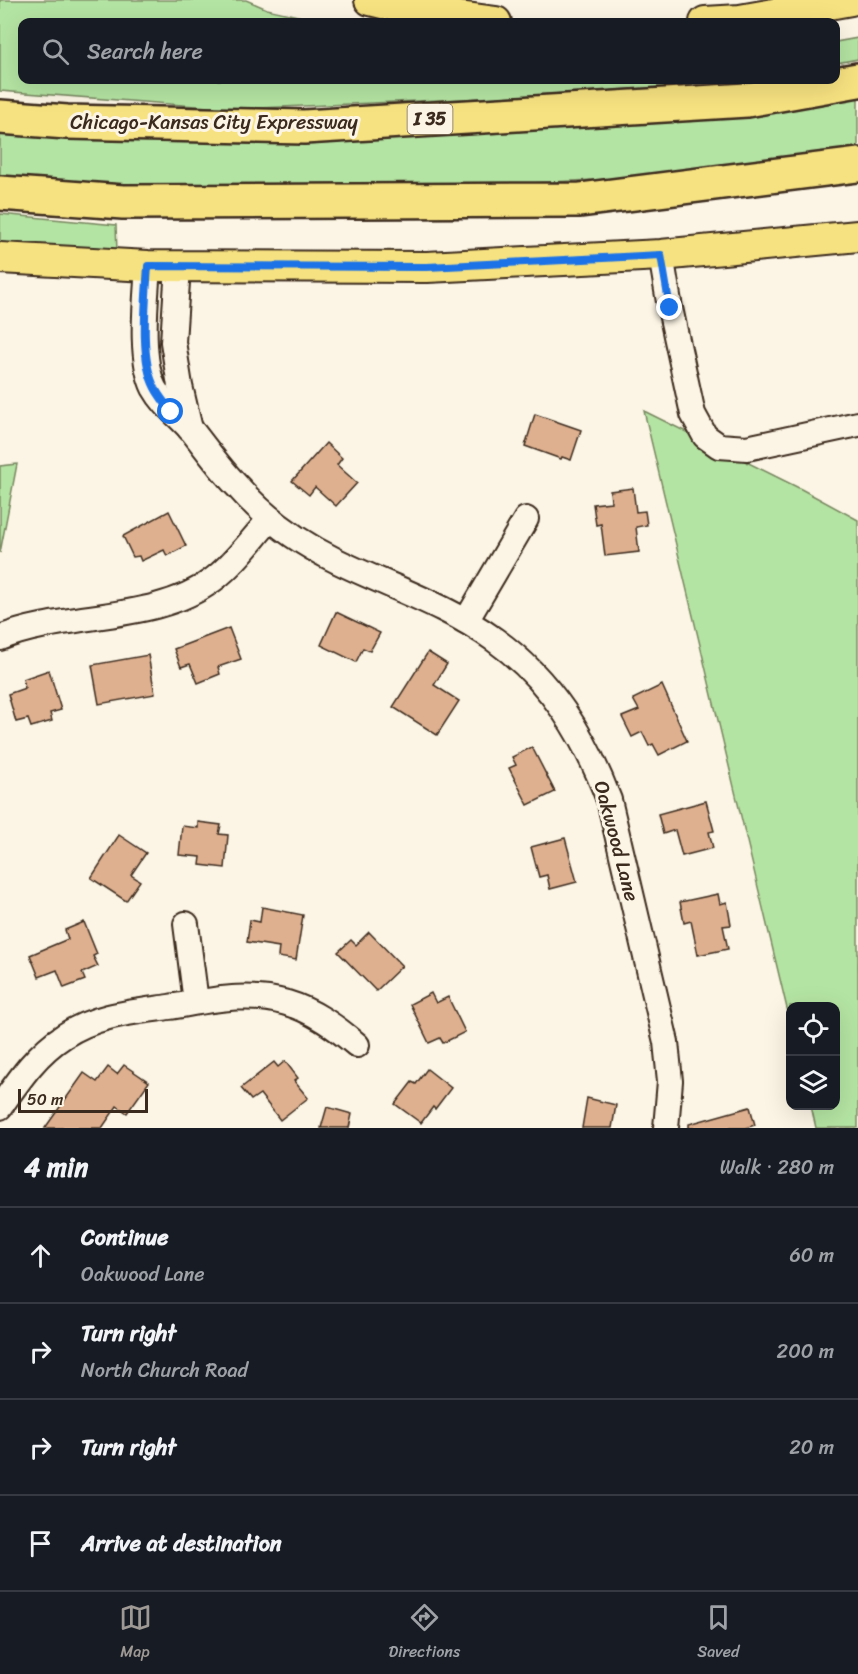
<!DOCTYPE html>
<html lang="en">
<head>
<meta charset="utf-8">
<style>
  :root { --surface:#171b24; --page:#242831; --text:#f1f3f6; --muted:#9ea1a6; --line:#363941; --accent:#9f9995 }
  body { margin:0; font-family:Sriracha,sans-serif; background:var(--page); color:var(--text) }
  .controls { position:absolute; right:18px; bottom:18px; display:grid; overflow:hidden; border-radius:12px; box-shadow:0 6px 24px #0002 }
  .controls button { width:54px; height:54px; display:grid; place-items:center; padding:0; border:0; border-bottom:2px solid var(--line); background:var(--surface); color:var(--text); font:30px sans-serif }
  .scale { position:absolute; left:18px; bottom:15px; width:130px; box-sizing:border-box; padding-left:6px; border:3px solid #3b2a1e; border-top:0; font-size:16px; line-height:21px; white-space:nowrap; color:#3b2a1e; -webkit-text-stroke:4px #fcf5e5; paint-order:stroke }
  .stop { position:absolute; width:18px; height:18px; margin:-14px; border:4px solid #1a73e8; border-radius:50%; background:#fff }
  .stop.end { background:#1a73e8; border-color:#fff; box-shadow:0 2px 6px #0008 }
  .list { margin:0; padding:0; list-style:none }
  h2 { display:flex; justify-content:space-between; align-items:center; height:78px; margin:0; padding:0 24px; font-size:26px }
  h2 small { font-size:20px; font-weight:400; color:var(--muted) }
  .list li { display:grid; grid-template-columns:39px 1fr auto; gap:18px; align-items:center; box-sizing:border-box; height:96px; padding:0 24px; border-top:2px solid var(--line) }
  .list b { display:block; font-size:22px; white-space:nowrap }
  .list p { margin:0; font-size:20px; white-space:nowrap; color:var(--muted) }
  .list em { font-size:20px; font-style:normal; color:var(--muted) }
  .icon { flex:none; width:33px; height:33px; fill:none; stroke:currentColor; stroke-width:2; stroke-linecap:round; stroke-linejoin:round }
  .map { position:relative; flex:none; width:858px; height:1128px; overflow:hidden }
  .search { position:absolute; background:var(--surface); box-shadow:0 6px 24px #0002; left:18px; right:18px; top:18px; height:66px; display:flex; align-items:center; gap:15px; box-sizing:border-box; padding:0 21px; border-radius:12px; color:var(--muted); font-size:22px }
  .sheet { height:462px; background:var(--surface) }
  nav { display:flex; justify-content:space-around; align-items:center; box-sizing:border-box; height:84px; border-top:2px solid var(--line); background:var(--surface); font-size:16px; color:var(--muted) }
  nav a { display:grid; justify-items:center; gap:3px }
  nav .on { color:var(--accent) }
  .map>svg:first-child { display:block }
  .green { fill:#b4e4a3; stroke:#788760; stroke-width:1.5 }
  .building { fill:#deb08f; stroke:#3b2a1e; stroke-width:1.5 }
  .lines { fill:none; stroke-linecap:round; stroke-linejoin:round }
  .minor-casing { stroke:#3b2a1e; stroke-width:28 }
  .major-casing { stroke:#3b2a1e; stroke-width:34 }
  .highway-casing { stroke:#3b2a1e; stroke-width:38 }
  .minor { stroke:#fcf5e5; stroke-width:24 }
  .major { stroke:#f7e281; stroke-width:30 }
  .highway { stroke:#f7e281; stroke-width:33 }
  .route { stroke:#1a73e8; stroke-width:8 }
  .labels { text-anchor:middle; stroke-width:6; stroke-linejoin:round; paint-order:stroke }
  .shield { fill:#fcf5e5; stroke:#75675a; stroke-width:1.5 }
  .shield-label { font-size:18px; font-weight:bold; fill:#3b2a1e }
  .street-label { font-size:20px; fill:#3b2a1e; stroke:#fcf5e5 }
</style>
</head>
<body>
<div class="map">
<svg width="858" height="1128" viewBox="0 0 858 1128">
  <rect width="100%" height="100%" fill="#fcf5e5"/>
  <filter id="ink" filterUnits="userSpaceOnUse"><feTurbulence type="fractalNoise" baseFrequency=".0167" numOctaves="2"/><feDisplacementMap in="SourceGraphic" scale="12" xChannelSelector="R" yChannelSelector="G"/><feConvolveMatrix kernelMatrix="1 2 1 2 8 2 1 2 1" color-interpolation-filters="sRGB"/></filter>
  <g filter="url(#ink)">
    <g class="green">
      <polygon points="0,0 246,0 267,9 324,22 22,22 22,80 723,80 650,88 485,98 235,109 0,91"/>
      <polygon points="858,38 858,59 836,63 836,42"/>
      <polygon points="858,92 858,156 733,170 615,179 484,185 120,187 0,180 0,132 237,140 565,129 765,108"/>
      <polygon points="0,214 116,225 117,252 0,244"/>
      <polygon points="644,411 801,489 858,520 858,1128 816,1128 811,1106 836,1106 836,1006 790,1006 790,1021"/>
      <polygon points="17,464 0,553 0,466"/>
    </g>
    <g class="building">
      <polygon points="535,414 581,430 571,460 562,457 561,459 525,446"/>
      <polygon points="326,443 342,458 337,465 357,483 336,506 315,487 309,495 292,481"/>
      <polygon points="633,488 636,512 645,511 647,525 636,527 639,552 605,556 601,524 596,525 593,504 611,502 610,491"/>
      <polygon points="169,511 186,546 167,556 164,550 141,561 139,556 133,557 123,536"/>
      <polygon points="336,612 380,633 370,651 363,648 356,662 321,645"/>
      <polygon points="229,628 241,659 218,667 220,674 198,683 190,664 181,667 174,649"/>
      <polygon points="428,652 447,664 434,685 459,701 437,735 393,707"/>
      <polygon points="148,655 155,694 99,704 92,665"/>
      <polygon points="49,670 61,710 50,713 52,721 31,727 28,719 16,722 8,694 25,688 23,679"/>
      <polygon points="662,685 687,741 659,755 653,744 649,746 642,732 632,737 622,717 639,710 633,699"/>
      <polygon points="532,747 555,792 528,805 509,768 516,765 512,757"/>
      <polygon points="706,801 714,831 709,832 713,848 682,856 675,830 663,834 658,814"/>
      <polygon points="198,822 221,825 219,834 228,835 225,868 200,865 201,857 179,855 182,826 198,828"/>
      <polygon points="119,835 146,853 131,875 140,881 126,901 91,878"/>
      <polygon points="565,838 577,882 550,889 547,875 539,877 531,847"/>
      <polygon points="718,894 720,904 727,902 731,925 723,926 728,949 698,955 691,921 684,923 680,902"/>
      <polygon points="262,907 303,915 296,960 278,957 279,947 247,942 250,920 260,922"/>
      <polygon points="84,922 97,954 93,956 98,966 82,973 85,980 64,988 57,970 39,977 30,955 68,939 65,930"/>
      <polygon points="369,932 402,966 376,991 338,952 351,940 356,945"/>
      <polygon points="431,993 436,1003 448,997 465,1032 443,1043 440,1038 429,1043 410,1004"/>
      <polygon points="285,1061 298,1078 294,1081 308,1098 280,1120 260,1094 251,1100 241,1088 274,1062 278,1067"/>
      <polygon points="124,1065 149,1082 127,1113 117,1106 102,1128 45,1128 84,1073 97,1082 108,1067 117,1074"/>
      <polygon points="427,1069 451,1088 435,1109 433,1107 421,1123 395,1104 412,1082 416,1084"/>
      <polygon points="587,1098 616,1105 612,1128 582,1128"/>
      <polygon points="327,1107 352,1114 349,1128 321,1128"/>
      <polygon points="750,1107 755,1125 745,1128 689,1128 689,1124"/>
    </g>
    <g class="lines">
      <g class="minor-casing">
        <g id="minor">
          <polyline points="661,255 670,308 693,414 705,436 719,446 747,448 858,424"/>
          <path d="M 148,266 C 146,300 139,357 154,388 C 164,406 180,417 193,432 C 208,451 222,471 239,488 C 266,519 300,543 337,561 C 390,587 447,605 495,640 C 551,680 585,737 609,800 L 666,1042 L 670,1081 L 666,1128"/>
          <polyline points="178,267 173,342 180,386 190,429"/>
          <polyline points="466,621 526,519"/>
          <path d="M 0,638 C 67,611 157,623 214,579 C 236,562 252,539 270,519"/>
          <polyline points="186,924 196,1002"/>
          <path d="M 0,1107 C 19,1080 36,1054 64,1036 C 95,1015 133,1012 169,1007 C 208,1001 248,991 287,1003 C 314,1011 336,1027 357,1045"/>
        </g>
      </g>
      <g class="major-casing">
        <g id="major">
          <polyline points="370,0 415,11 496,22"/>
          <polyline points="705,22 740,20 851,0"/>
          <polyline points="0,258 148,266 427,267 661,255 858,236"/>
        </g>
      </g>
      <g class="highway-casing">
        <g id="highway">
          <polyline points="0,117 67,122 304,127 747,100 858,80"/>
          <polyline points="0,193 123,202 580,200 858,165"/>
        </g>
      </g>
      <use href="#minor" class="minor"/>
      <use href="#major" class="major"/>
      <use href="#highway" class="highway"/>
    </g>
  </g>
  <g class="lines" filter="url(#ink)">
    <path class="route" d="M 171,412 C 166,404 159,396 155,388 C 139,359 146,299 148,266 L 427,267 L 661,255 L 670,308"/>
  </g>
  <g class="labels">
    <rect class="shield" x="407.5" y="104" width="45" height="30" rx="4.5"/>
    <g class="shield-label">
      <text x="430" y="125">I 35</text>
    </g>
    <g class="street-label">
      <text x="214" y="129">Chicago-Kansas City Expressway</text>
      <text transform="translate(617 841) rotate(75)" y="7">Oakwood Lane</text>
    </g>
  </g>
</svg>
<div class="controls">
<button><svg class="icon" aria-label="locate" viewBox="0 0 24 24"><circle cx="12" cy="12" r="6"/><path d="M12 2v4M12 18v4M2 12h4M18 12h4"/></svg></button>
<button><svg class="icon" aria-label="layers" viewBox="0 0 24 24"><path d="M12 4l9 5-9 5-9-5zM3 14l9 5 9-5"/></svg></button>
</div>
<div class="scale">50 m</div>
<div class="stop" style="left:171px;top:412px"></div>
<div class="stop end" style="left:670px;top:308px"></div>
<div class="search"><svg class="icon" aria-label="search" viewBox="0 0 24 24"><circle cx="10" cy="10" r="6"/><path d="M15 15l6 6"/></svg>Search here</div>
</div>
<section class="sheet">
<h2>4 min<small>Walk · 280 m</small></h2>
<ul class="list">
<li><svg class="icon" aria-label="ahead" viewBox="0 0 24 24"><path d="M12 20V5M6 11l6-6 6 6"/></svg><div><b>Continue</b><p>Oakwood Lane</p></div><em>60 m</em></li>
<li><svg class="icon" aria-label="right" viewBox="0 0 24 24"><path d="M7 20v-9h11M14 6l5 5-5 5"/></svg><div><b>Turn right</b><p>North Church Road</p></div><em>200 m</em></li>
<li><svg class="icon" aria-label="right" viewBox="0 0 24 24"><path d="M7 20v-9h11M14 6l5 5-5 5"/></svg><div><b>Turn right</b></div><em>20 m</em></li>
<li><svg class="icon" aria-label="arrive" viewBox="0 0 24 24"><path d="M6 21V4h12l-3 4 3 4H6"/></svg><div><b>Arrive at destination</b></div></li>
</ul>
</section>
<nav>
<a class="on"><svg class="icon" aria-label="map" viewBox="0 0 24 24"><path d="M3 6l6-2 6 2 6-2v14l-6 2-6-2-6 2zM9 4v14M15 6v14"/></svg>Map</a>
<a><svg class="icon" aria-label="directions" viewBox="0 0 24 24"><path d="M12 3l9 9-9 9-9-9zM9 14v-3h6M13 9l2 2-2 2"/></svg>Directions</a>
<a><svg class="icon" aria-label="saved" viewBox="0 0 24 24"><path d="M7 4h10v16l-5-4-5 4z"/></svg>Saved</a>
</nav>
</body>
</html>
